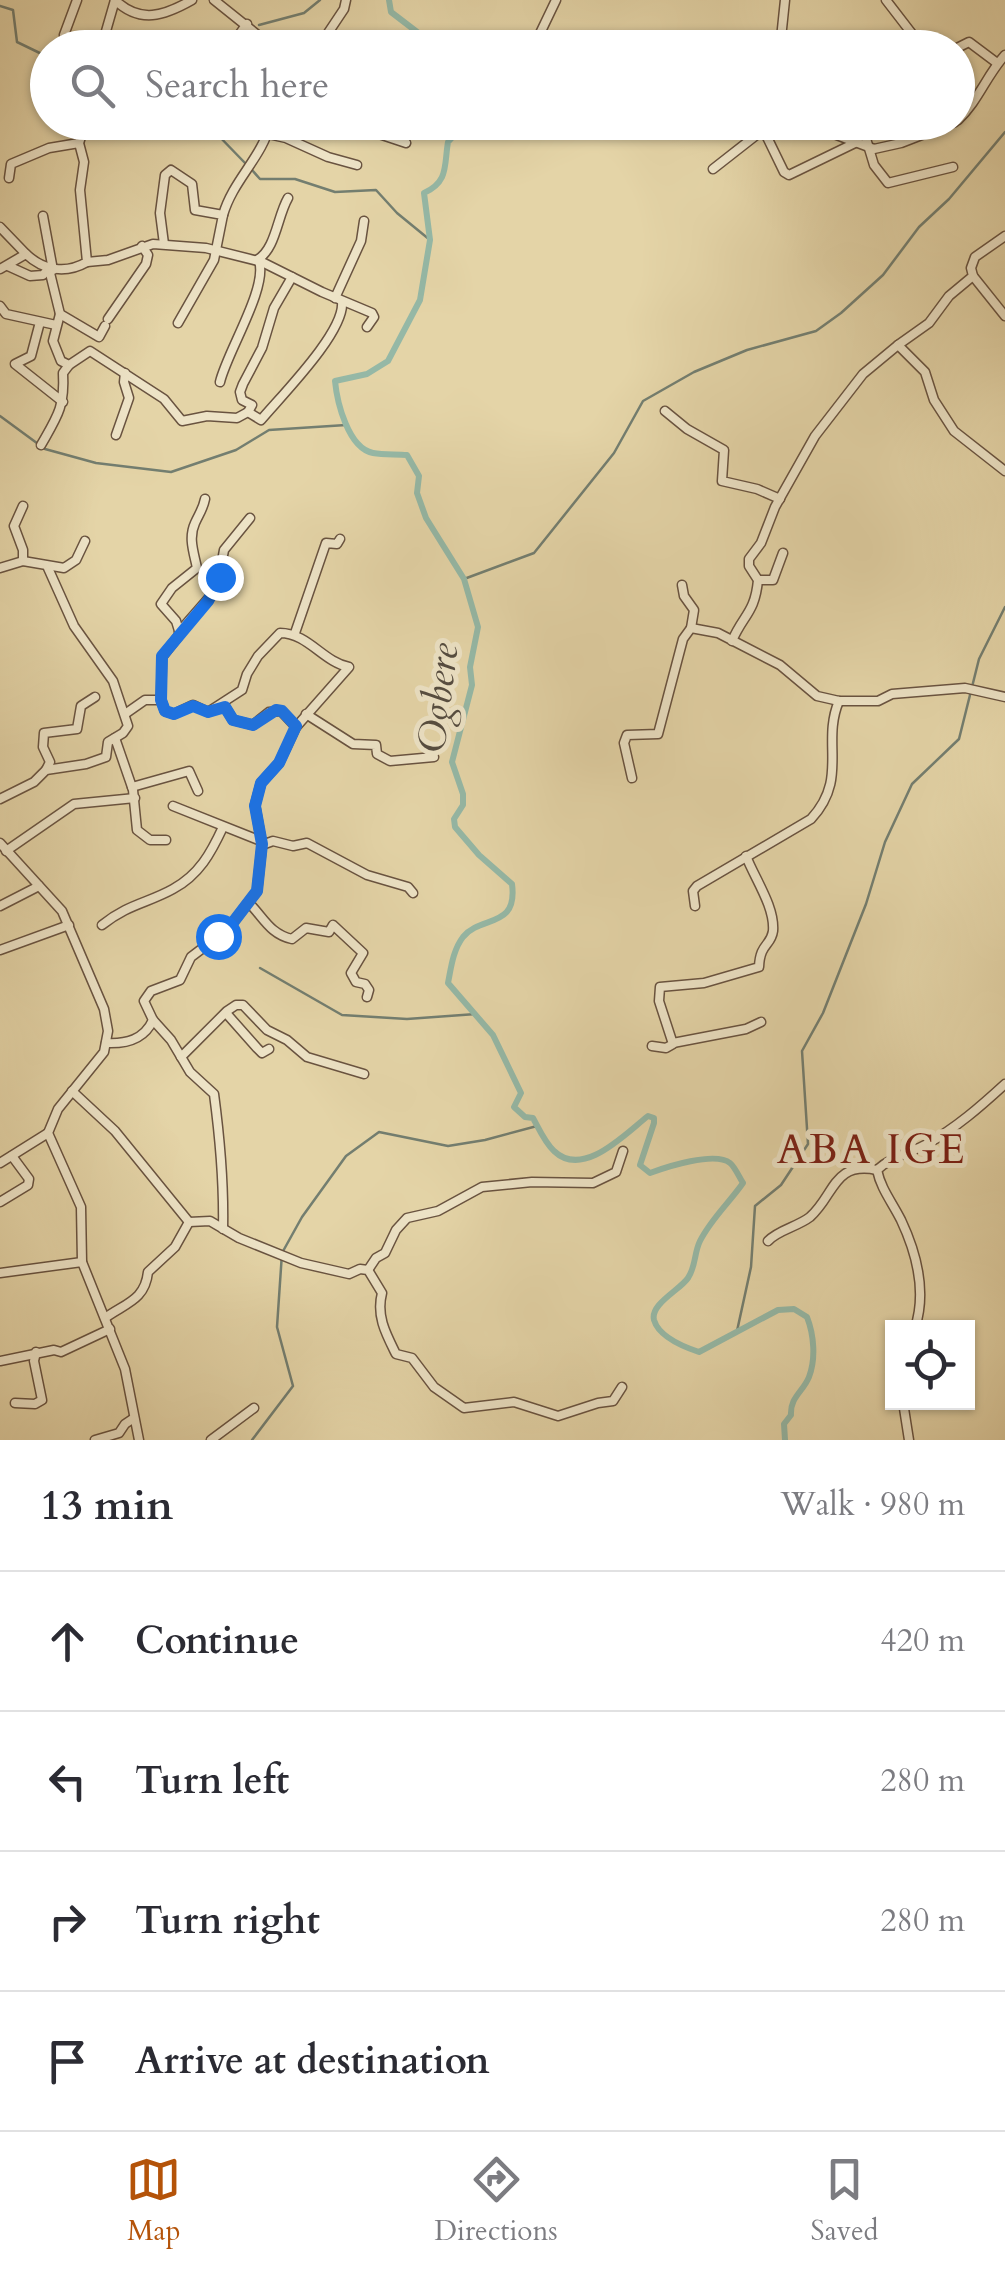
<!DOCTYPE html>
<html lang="en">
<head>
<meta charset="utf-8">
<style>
  :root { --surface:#fff; --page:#f7f7f7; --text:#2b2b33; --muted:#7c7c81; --line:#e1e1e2; --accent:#b45309 }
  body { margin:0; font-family:Cardo,serif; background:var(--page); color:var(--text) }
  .controls { position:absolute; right:30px; bottom:30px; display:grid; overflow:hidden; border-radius:0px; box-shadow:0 2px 8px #0004 }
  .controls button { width:90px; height:90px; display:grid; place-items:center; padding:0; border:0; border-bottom:2px solid var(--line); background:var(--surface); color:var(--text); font:50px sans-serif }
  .stop { position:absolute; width:30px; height:30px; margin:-22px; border:8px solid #1a73e8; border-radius:50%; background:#fff }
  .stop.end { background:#1a73e8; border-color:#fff; box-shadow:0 2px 10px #0008 }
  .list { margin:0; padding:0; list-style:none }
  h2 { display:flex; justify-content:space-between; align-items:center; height:130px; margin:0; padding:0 40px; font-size:42px }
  h2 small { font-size:32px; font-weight:400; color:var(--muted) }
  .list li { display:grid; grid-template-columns:65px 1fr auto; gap:30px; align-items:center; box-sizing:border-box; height:140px; padding:0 40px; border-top:2px solid var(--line) }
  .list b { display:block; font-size:38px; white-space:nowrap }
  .list em { font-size:32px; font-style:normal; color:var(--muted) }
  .icon { flex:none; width:55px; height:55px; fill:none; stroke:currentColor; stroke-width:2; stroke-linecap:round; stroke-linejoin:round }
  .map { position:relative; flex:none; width:1005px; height:1440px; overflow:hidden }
  .search { position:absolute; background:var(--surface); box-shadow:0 2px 8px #0004; left:30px; right:30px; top:30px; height:110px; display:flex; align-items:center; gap:25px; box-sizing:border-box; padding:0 35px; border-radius:55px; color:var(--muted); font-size:38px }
  .sheet { height:690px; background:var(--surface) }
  nav { display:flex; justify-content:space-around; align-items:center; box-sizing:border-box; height:140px; border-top:2px solid var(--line); background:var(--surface); font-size:28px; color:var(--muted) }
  nav a { display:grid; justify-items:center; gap:5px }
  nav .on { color:var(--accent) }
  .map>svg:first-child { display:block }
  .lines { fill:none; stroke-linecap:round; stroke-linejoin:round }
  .stream { stroke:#737e70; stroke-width:2.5 }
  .river { stroke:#95b8a6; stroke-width:6 }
  .minor-casing { stroke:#695340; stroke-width:11 }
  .minor { stroke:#ede3c6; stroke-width:8 }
  .route { stroke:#1a73e8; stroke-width:12 }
  .labels { text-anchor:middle; stroke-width:10; stroke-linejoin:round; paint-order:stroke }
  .water-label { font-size:40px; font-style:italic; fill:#554c40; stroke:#ede3c6 }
  .quarter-label { font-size:42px; letter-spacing:2.5px; fill:#7a1f14; stroke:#ede3c6 }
</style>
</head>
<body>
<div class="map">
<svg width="1005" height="1440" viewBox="0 0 1005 1440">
  <rect width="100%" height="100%" fill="#e4d4a7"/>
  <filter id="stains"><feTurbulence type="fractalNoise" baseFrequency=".002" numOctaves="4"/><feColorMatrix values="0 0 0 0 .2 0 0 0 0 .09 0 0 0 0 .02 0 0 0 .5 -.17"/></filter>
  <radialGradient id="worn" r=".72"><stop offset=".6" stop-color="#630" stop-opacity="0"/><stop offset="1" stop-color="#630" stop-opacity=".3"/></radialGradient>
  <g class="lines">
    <g class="stream">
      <polyline points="0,6 13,10 17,42 48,57"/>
      <polyline points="259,25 304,13 320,0"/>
      <polyline points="199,122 214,131 246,164"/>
      <polyline points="252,170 260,179 295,179 335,192 376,190 397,213 430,240"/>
      <polyline points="0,416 45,449 96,463 171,472 236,450 269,430 346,425"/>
      <polyline points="464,579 534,553 614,453 643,401 694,372 747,350 816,331 841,313 883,275 919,227 949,199 1005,132"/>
      <polyline points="260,968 342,1015 407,1019 476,1014"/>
      <polyline points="737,1331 751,1267 755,1206 781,1185 808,1144 802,1051 823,1013 866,904 885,842 912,784 959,739 979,659 1005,607"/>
      <polyline points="252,1440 293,1386 277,1327 282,1253 302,1217 346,1156 379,1132 448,1146 485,1140 537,1126"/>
    </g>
    <g class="river">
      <polyline points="389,0 391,12 438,48"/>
      <path d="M 458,122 L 460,129 L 448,142 C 444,165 449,182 424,193 L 430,240 L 420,300 L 388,361 L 367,374 L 335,381 C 337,402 348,448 373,453 C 384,455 396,454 407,455 L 419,476 L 417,493 L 426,518 L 464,579 L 478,627 L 470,667 L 472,685 L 452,762 L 463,794 L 463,805 L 454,819 L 455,827 L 479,855 L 512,884 C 518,929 481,915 463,937 C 453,950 451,968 448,983 L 493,1035 L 521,1093 L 514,1107 L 525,1117 L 533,1118 C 539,1129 545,1143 554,1151 C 583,1179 625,1134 648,1116 L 654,1118 L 654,1123 L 640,1165 L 650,1173 C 666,1167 715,1151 730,1163 C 735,1167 739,1177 743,1183 C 729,1203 711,1219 700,1241 C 694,1253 696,1266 688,1278 C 680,1290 650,1304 654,1320 C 659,1337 684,1347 699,1352 L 778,1310 L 794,1309 L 807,1317 C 814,1335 816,1359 809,1377 C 803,1392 790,1397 791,1415 L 784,1424 L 785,1440"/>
    </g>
    <g class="minor-casing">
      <g id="minor">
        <path d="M 115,0 C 140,24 164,16 192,0"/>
        <polyline points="214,0 274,48"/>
        <polyline points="886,0 923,48"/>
        <polyline points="64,35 77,0"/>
        <polyline points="111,48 102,45 115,0"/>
        <polyline points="229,48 247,24"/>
        <polyline points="318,48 344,9 346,0"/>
        <polyline points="533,48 556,0"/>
        <polyline points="780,48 785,0"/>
        <polyline points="957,48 969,42 997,63"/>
        <path d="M 958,120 C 979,100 986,76 1005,55"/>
        <polyline points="343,122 406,143"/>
        <polyline points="802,122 874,149 901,143 955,122"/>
        <polyline points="861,122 874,165 888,183 953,167"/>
        <polyline points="767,126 766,135 784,172 789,175 855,143"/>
        <polyline points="268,134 286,138 328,157 357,165"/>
        <polyline points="713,169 773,122"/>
        <polyline points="9,178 11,164 49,148 79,143"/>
        <path d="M 223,215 C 233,180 262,158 271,122"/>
        <polyline points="43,216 53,270"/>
        <polyline points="0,227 26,254"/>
        <polyline points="164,244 160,213 165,175 171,170 192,184 195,210 223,215 214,260 178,323"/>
        <path d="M 257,260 C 276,249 277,217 288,198"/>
        <polyline points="87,262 108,260 153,244 206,248 262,262 322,292 372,313 374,317 367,327"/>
        <polyline points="8,266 30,276 43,275 48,269"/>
        <path d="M 0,269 L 26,254 C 44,271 66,274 87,262 L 80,190 L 84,162 L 79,143 L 86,122"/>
        <polyline points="49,269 60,314 99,337 105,326"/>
        <polyline points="973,276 1005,316"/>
        <polyline points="335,298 361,241 364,221"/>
        <polyline points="0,306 6,314 56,325"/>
        <path d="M 60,314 L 53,341 L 61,361 L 69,365 L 90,351 L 164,399 L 182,421 L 207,416 L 237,418 L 248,412 L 261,420 C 281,396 345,332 342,302"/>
        <polyline points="108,319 146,264 148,255 142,246"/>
        <polyline points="40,322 31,356 15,364 63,402"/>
        <polyline points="898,345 929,323 949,296 973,276 971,268 975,257 1005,236"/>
        <path d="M 220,382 C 227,352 268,288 259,261"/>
        <polyline points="665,411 687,429 724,450 722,481 757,489 780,499"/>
        <polyline points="248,412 252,405 242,400 240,392 243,384 262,348 274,308 292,277"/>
        <polyline points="116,435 129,398 124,382 125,373"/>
        <path d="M 41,445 C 57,417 65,407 63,373 L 69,365"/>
        <polyline points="23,561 23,550 14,526 23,506"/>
        <polyline points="0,568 23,561 64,568 76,560 85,541"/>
        <polyline points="758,580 773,580 783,553"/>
        <polyline points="682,585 684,596 694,610 691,628"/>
        <polyline points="179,632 213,593 226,564 222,561 224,550 250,518"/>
        <polyline points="295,633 326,543 337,544 340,539"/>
        <path d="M 732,641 C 743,615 755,613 758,580 L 749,566 L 749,559 L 761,543 L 775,507 L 815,436 L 863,374 L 898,345 L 925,372 L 934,400 L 954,431 L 1005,471"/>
        <path d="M 161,700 L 162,657 L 180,634 L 176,621 L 161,604 L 172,588 L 197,568 C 194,553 188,538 195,523 C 199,514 203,509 205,499"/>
        <polyline points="220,707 225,707 233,720 253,725 269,712 281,711 296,727"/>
        <polyline points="306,714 353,744 376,745 377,754 390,761 434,757"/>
        <polyline points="115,738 133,790 137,830 150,840 166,840"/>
        <polyline points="46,770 50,762 43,747 44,733 77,729 81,706 95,697"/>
        <polyline points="632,778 624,743 627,735 658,734 683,639 691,628 718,633 780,665 817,696 839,701 878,701 892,694 965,688 1005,697"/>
        <polyline points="132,787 189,771 198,791"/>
        <polyline points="0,799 34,782 46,770 86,764 106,757 108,742 123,733 128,726 113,681 74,626 48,568"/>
        <polyline points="173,806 261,841"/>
        <polyline points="0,843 62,911 104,1009 108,1031 104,1052 58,1109 48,1133 81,1207 82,1262 125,1369 139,1440"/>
        <polyline points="262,845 273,841 293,846 307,843 367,875 408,887 413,893"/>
        <polyline points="6,851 74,804 135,798"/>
        <path d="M 249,903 C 264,918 270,934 292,939 L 306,928 L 329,932 L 333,925 L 363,953 L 351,973 L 356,982 L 365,984 L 369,990 L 367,997"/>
        <polyline points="0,906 39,886"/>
        <path d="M 695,906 L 693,891 L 697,886 L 811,819 C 849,778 821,743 839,701"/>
        <path d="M 102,925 C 128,904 148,903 173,889 C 199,875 211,853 223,827"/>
        <polyline points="0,950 69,925"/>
        <polyline points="226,1013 257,1048 262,1053 269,1049"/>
        <path d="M 153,1020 L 171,1040 L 190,1072 L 214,1094 C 220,1139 224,1184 223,1229"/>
        <path d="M 106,1043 C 126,1044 144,1040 153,1020 L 144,1001 L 151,991 L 180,980 L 191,957 L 228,929 L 257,891 L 262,845 L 255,805 L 261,783 L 279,763 L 296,727 L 349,667 C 323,662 308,633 280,633 L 258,656 L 247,674 L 242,690 L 208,712 L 193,705 L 174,714 L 165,711 L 161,700 L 145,700 L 125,714"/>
        <polyline points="673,1043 746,1029 761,1022"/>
        <path d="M 652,1046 L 666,1048 L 673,1044 L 659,1001 L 660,987 L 704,983 L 759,967 C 760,943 771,946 773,931 C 775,907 755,879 746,856"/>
        <polyline points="181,1057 227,1011 236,1005 243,1005 267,1030 287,1040 307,1057 364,1074"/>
        <path d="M 72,1091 L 115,1131 L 189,1222 L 210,1221 L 239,1238 L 301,1263 L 349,1274 L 360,1269 L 368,1270 L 382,1293 C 376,1316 386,1334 396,1354 L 412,1358 L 434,1387 L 464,1408 L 514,1402 L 558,1416 L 598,1403 L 613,1401 L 622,1387"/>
        <polyline points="0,1163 48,1133"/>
        <polyline points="0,1202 28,1185 29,1179 12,1156"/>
        <path d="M 768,1241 C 778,1230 797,1227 810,1217 C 835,1195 833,1161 877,1170"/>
        <polyline points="368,1270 376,1258 385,1253 396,1230 407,1218 438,1211 482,1187 532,1182 593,1183 616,1172 623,1151"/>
        <polyline points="0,1273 82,1262"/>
        <path d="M 105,1318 C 126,1303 145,1300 148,1272 L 175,1247 L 189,1222"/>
        <path d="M 915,1328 C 927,1291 917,1254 901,1220 C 892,1202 881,1189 877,1170 C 892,1156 910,1153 927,1144 C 956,1128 981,1106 1005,1084"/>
        <polyline points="0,1361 54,1350 61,1352 110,1329"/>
        <polyline points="903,1402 909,1440"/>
        <polyline points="15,1403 35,1404 42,1400 34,1361 36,1352"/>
        <polyline points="95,1440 119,1433 125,1424 134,1418"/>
        <polyline points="211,1440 254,1408"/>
      </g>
    </g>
    <use href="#minor" class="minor"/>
  </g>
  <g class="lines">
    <polyline class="route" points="218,936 228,929 257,891 262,844 255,806 261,783 279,763 296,726 282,711 276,710 253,725 233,720 225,707 208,712 193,706 174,714 165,711 161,700 162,656 208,601 220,577"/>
  </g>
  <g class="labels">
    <g class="water-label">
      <text transform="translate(437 698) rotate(-83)" y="14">Ogbere</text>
    </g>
    <g class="quarter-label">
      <text x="872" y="1163">ABA IGE</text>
    </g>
  </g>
  <rect width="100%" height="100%" filter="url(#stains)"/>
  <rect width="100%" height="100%" fill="url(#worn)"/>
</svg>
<div class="controls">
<button><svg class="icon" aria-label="locate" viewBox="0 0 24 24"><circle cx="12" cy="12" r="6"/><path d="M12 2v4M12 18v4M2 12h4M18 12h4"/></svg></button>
</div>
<div class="stop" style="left:218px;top:936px"></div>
<div class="stop end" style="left:220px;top:577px"></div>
<div class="search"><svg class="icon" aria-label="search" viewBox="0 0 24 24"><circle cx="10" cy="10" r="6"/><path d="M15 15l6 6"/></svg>Search here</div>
</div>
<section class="sheet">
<h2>13 min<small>Walk · 980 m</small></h2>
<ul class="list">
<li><svg class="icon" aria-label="ahead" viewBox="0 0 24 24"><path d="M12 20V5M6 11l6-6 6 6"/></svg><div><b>Continue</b></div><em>420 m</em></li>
<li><svg class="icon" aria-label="left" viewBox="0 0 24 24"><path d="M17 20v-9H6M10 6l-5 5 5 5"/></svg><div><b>Turn left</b></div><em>280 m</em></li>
<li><svg class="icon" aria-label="right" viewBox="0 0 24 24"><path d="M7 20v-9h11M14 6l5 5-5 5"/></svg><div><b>Turn right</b></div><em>280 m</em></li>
<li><svg class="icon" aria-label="arrive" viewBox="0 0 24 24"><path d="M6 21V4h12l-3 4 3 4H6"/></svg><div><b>Arrive at destination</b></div></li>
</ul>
</section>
<nav>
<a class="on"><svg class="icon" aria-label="map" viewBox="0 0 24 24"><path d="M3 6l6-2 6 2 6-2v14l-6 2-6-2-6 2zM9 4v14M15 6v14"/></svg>Map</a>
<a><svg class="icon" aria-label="directions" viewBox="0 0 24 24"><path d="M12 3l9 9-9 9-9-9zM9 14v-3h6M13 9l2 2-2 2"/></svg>Directions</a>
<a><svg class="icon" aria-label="saved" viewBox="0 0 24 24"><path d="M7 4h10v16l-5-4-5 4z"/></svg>Saved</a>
</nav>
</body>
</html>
